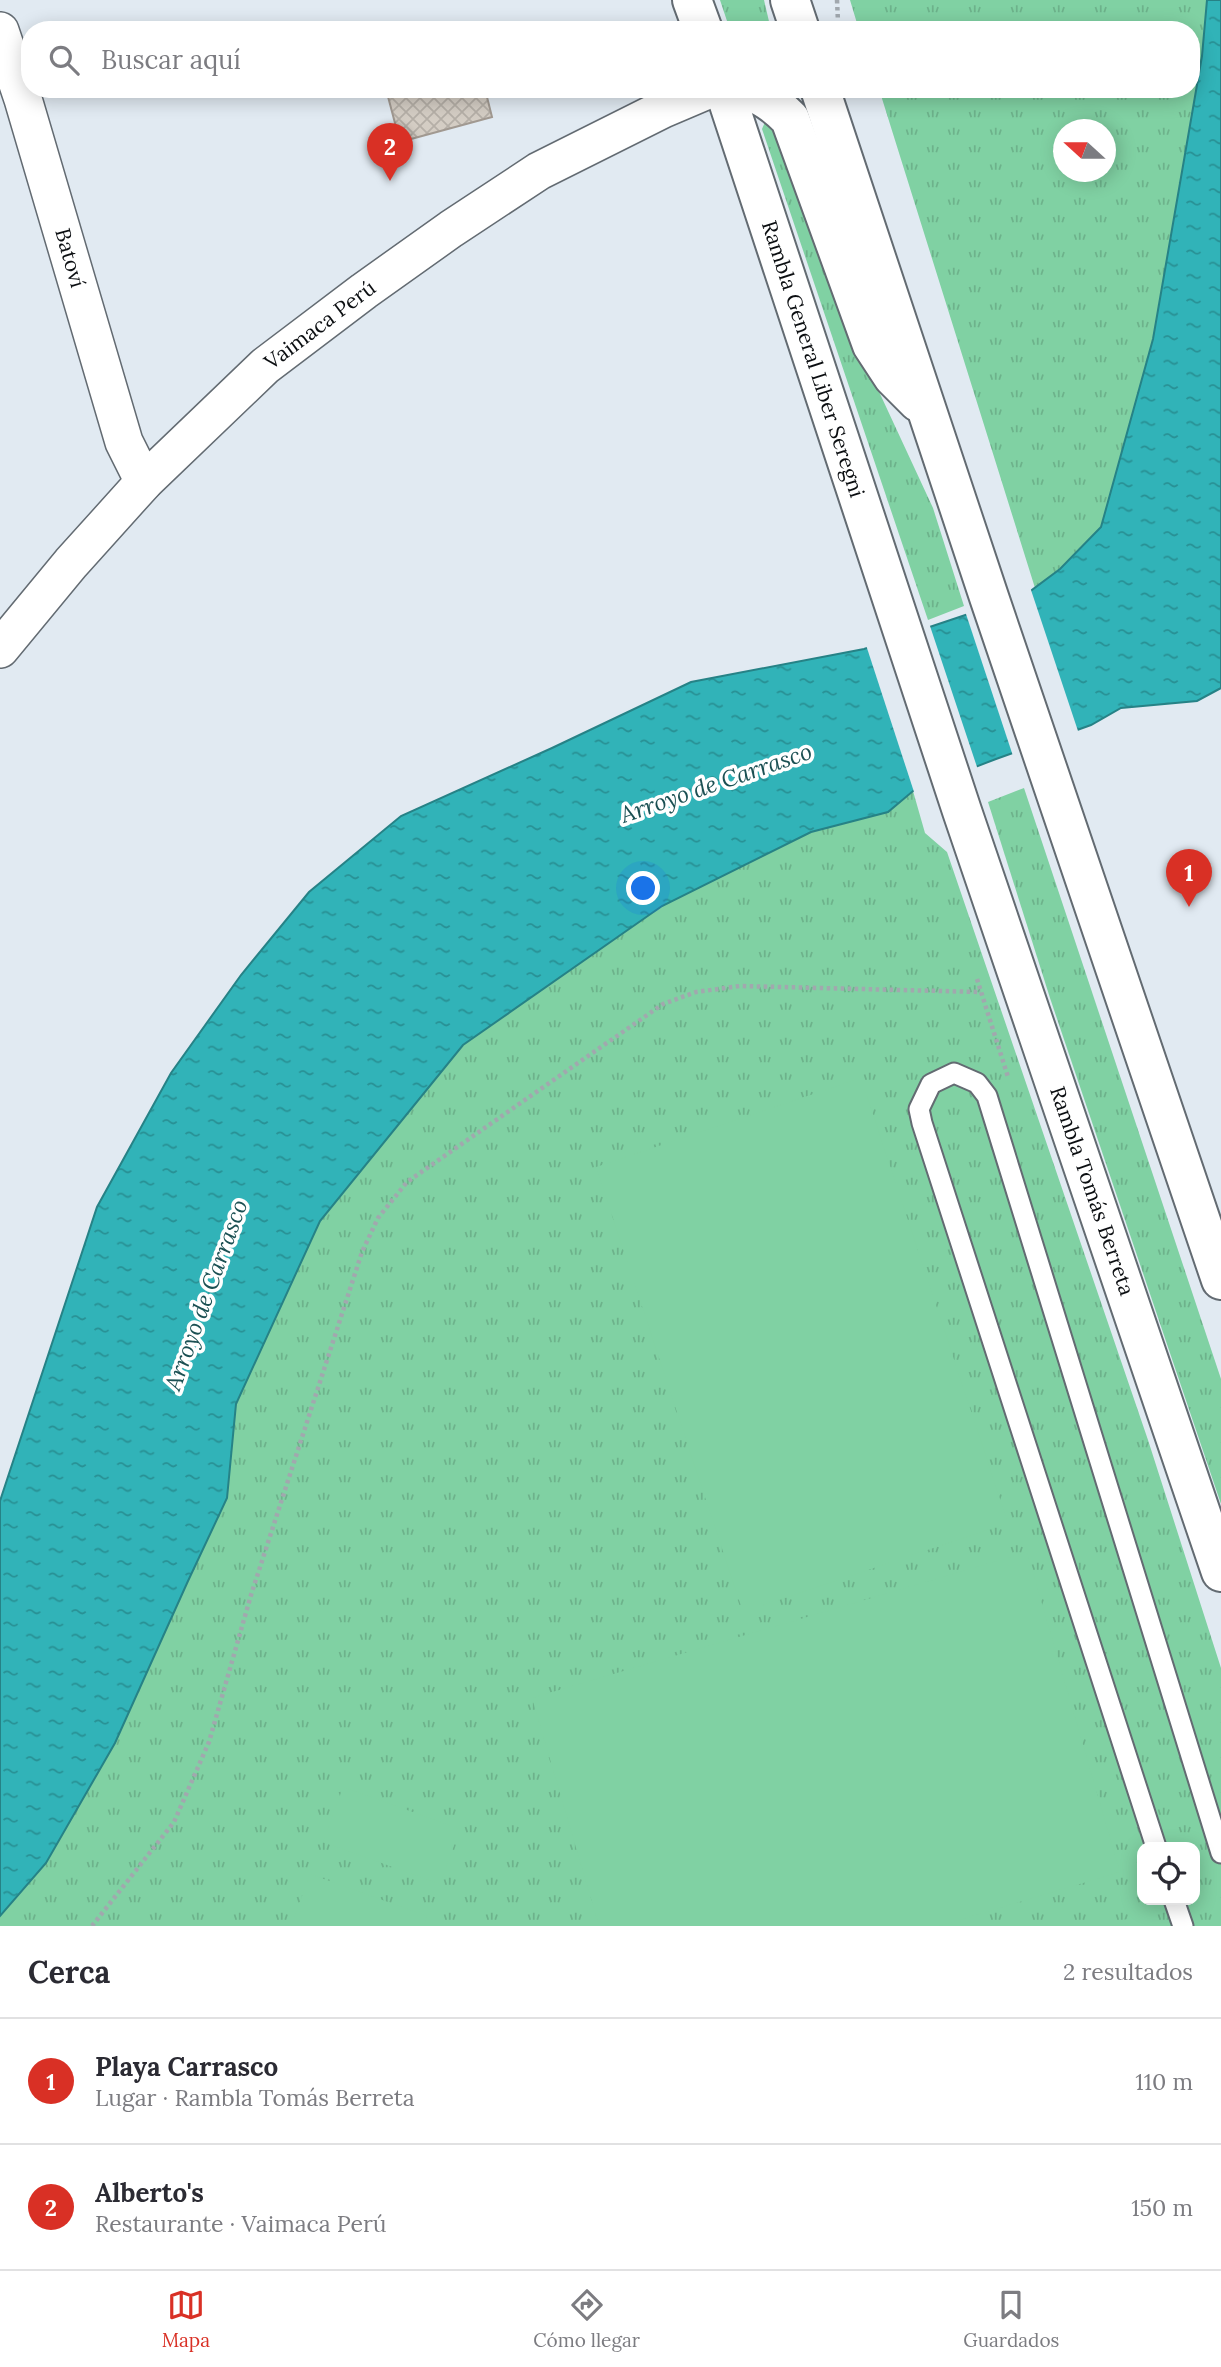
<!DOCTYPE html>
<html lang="es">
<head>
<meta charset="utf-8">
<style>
  :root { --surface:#fff; --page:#f7f7f7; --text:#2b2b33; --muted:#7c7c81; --line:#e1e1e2; --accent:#d93025 }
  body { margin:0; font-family:Lora,serif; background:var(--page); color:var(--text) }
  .controls { position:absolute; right:21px; bottom:21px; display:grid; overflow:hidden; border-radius:14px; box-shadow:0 4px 18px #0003 }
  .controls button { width:63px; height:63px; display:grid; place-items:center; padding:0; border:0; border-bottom:2px solid var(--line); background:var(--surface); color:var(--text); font:35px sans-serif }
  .compass { position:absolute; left:1053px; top:119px; width:63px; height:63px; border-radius:50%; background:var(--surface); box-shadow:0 4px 18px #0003; rotate:291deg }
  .you { position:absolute; left:644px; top:889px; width:24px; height:24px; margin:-18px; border:5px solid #fff; border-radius:50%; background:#1a73e8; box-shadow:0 0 0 10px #1a73e833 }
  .badge { display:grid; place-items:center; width:46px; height:46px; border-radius:50%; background:var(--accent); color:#fff; font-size:23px; font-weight:700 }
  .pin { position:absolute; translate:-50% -58px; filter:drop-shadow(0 2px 4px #0008) }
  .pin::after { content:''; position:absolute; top:37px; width:24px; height:21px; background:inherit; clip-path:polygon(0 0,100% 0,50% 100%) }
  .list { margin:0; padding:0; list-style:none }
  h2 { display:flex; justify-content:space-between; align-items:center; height:91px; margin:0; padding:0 28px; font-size:30px }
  h2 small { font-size:23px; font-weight:400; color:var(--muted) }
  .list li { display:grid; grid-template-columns:46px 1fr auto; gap:21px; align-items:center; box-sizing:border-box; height:126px; padding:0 28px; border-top:2px solid var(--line) }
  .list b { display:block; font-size:26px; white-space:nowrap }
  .list p { margin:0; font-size:23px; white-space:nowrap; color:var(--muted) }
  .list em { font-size:23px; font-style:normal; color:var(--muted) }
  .icon { flex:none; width:38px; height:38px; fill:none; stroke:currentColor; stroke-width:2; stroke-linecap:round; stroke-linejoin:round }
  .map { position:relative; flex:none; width:1221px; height:1926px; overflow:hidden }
  .search { position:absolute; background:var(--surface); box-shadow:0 4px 18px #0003; left:21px; right:21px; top:21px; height:77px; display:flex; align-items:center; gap:18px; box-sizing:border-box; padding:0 24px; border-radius:28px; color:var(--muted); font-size:26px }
  .sheet { height:343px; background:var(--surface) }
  nav { display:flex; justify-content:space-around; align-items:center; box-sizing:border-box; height:98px; border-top:2px solid var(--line); background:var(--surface); font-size:19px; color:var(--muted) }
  nav a { display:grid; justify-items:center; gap:4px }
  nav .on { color:var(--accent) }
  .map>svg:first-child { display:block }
  .grass { fill:url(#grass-tufts); fill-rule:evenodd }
  .garden { fill:#80d1a3 }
  .water { fill:url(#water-ripples); stroke:#268286; stroke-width:2 }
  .pier { fill:#e1eaf2 }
  .building { fill:url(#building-cross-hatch); stroke:#a19991; stroke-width:2 }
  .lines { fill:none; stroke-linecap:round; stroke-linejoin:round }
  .lane-casing { stroke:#636b72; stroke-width:23 }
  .street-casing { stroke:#636b72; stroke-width:40 }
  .primary-casing { stroke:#636b72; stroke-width:42 }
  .path { stroke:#a1a8ae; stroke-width:4.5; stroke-dasharray:3.5 3.5; stroke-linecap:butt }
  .lane { stroke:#fff; stroke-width:19 }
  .street { stroke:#fff; stroke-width:37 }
  .primary { stroke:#fff; stroke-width:38 }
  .labels { text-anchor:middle; stroke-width:7; stroke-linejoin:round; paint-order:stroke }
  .street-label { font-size:21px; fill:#0b0e11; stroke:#fff }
  .water-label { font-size:23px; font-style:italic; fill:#1b5053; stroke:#fff }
</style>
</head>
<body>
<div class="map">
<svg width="1221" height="1926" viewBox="0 0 1221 1926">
  <defs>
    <pattern id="grass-tufts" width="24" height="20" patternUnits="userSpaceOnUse" patternTransform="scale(1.75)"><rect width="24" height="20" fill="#80d1a3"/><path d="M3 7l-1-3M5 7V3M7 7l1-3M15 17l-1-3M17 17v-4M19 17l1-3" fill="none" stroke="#6db28b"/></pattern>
    <pattern id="water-ripples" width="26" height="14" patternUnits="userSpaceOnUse" patternTransform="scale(1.75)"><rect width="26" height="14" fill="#31b3b8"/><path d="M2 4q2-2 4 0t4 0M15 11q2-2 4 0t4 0" fill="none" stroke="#289094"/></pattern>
    <pattern id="building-cross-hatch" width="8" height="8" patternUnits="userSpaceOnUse" patternTransform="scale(1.75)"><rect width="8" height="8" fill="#d4cdc4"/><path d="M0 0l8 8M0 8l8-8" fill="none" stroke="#b5afa7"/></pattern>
  </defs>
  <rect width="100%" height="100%" fill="#e1eaf2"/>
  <g class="grass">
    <polygon points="720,0 764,0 771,30 730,30"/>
    <path d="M 850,0 L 1207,0 L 1202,56 L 1153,339 L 1101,528 L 1060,569 L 1035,588 L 879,89 L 1191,89 L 1191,30 L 859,30 ZM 1064,130 L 1106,130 L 1106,172 L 1064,172 Z"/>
    <polygon points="765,122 773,123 862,355 933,508 964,606 928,620 762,129"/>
    <polygon points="1024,788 1221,1379 1221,1504 1050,998 988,802"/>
    <path d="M 913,791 L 925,833 L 947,852 L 1148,1440 L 1221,1668 L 1221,1926 L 0,1926 L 0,1916 L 46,1863 L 115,1743 L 188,1581 L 227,1498 L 236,1404 L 320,1221 L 463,1045 L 662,906 L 811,832 L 888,812 ZM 1142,1847 L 1195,1847 L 1195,1900 L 1142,1900 Z"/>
  </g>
  <g class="garden">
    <polygon points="861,1078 1008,1523 743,1612 596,1167"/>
    <polygon points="1027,1552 1120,1872 939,1926 599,1926 532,1698"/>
    <polygon points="343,1787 460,1829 440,1884 323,1842"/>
    <polygon points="310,1874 427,1916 424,1926 291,1926"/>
    <polygon points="1139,1915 1143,1926 1106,1926"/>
  </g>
  <polygon class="water" points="1207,0 1221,0 1221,688 1197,701 1121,708 1091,725 996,759 913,791 888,812 811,832 662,906 463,1045 320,1221 236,1404 227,1498 188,1581 115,1743 46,1863 0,1916 0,1501 97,1207 171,1073 241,975 309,892 401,816 552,748 691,682 864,649 1025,595 1060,569 1101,527 1153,339 1202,56"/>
  <g class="pier">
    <polygon points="1030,587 1079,734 1013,756 965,611"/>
    <polygon points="929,623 978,770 915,795 866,645"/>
  </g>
  <polygon class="building" points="386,89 485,89 492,117 400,142"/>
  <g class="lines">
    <g class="lane-casing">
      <g id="lane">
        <polyline points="1156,1847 922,1123 919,1109 931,1084 954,1073 977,1083 987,1096 1221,1853"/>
        <polyline points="1174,1900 1183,1926"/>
      </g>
    </g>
    <g class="street-casing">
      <g id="street">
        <polyline points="0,31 23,99 124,442 144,482"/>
        <polyline points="0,649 71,563 144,482 265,366 364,291 451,229 539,171 663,109 710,89"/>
      </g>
    </g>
    <g class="primary-casing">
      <g id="primary">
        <polyline points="692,0 703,30"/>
        <polyline points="790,0 800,30"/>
        <polyline points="724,89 962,811 1221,1572"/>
        <path d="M 742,89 C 762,94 776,105 790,119 L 872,345 L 893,377 L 918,402"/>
        <polyline points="820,89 989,597 1221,1280"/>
      </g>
    </g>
    <g class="path">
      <polyline points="837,0 838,22"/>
      <polyline points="977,979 1008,1077"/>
      <polyline points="92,1926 174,1822 209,1742 251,1595 362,1252 378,1218 407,1182 663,1004 696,992 740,986 981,992"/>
    </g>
    <use href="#lane" class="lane"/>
    <use href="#street" class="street"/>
    <use href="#primary" class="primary"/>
  </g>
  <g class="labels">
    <g class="street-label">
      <text transform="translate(70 258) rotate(74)" y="7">Batoví</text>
      <text transform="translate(320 325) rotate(-37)" y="7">Vaimaca Perú</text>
      <text transform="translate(813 359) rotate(72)" y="7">Rambla General Liber Seregni</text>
      <text transform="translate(1092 1191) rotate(71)" y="7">Rambla Tomás Berreta</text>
    </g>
    <g class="water-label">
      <text transform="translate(716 783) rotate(-19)" y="8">Arroyo de Carrasco</text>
      <text transform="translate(206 1295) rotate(-70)" y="8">Arroyo de Carrasco</text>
    </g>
  </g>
</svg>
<div class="controls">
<button><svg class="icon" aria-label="locate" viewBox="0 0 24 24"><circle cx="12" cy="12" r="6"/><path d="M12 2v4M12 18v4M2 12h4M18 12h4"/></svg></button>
</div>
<svg class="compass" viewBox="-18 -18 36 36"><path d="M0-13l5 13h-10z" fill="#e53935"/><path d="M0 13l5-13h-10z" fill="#7c7c81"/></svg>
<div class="you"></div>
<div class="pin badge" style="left:1189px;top:907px">1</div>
<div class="pin badge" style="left:390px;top:181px">2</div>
<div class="search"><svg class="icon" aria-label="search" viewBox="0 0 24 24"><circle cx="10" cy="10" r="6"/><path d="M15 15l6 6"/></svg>Buscar aquí</div>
</div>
<section class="sheet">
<h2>Cerca<small>2 resultados</small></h2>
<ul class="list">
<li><span class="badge">1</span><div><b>Playa Carrasco</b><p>Lugar · Rambla Tomás Berreta</p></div><em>110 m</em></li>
<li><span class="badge">2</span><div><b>Alberto's</b><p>Restaurante · Vaimaca Perú</p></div><em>150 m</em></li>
</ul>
</section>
<nav>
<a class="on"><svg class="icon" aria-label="map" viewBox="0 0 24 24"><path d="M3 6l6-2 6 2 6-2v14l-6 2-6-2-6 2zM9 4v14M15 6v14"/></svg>Mapa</a>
<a><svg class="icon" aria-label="directions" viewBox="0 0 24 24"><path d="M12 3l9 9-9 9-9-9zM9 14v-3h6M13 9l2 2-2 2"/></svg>Cómo llegar</a>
<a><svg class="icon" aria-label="saved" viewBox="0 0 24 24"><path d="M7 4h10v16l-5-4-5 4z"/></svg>Guardados</a>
</nav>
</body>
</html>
